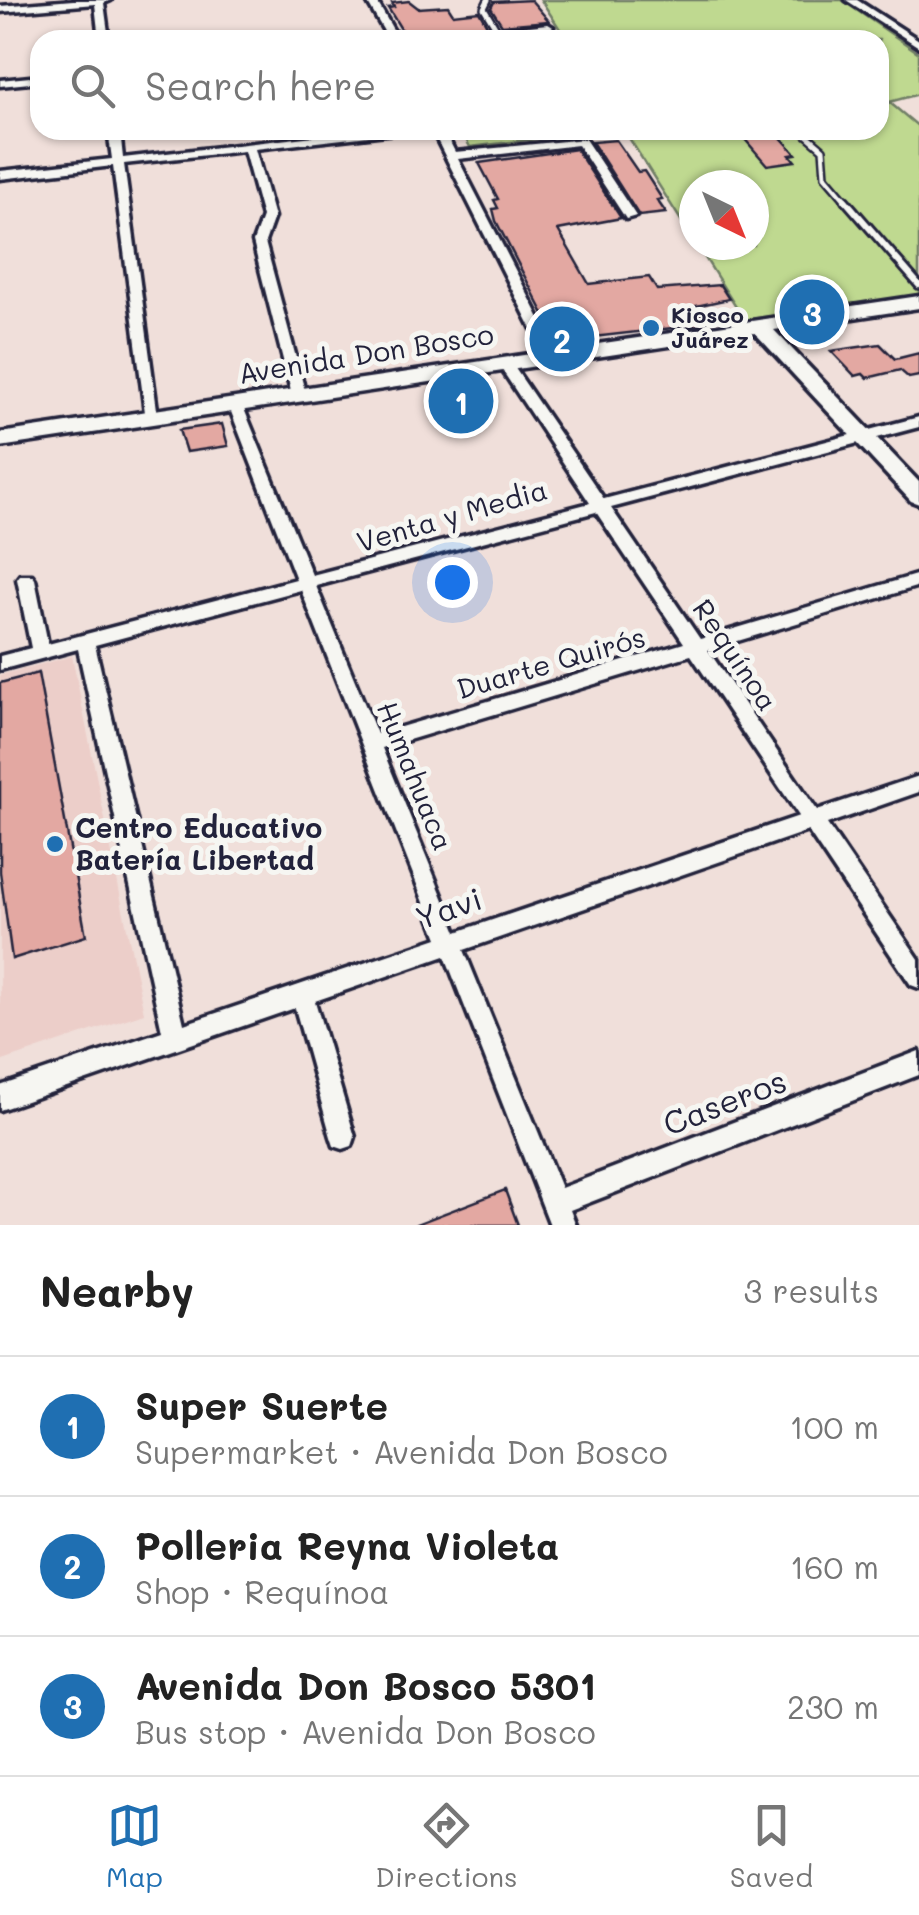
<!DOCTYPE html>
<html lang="en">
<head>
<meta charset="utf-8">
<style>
  :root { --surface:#fff; --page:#f2f2f2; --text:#222; --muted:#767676; --line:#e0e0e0; --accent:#1f6fb2 }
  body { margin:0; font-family:Mali,sans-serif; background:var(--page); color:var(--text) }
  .compass { position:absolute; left:679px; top:170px; width:90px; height:90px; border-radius:50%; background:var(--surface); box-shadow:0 2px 8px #0004; rotate:137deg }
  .you { position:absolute; left:452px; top:582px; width:35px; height:35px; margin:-25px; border:8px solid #fff; border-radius:50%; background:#1a73e8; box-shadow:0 0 0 15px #1a73e833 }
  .badge { display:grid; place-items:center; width:65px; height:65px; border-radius:50%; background:var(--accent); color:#fff; font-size:32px; font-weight:700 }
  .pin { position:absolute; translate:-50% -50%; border:5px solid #fff; box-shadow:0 2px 10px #0006 }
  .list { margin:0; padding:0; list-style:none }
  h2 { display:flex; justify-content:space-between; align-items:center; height:130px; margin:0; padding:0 40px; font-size:42px }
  h2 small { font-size:32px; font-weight:400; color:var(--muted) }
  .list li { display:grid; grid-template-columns:65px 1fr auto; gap:30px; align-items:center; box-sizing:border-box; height:140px; padding:0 40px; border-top:2px solid var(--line) }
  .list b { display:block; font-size:38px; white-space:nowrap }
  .list p { margin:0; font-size:32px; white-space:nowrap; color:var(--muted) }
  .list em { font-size:32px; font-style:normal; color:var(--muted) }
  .icon { flex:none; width:55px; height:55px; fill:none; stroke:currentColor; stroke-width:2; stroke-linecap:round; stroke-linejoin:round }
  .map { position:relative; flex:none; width:919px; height:1225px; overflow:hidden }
  .search { position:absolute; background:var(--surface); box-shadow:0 2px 8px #0004; left:30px; right:30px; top:30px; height:110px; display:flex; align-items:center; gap:25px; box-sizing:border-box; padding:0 35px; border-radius:30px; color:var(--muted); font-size:38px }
  .sheet { height:550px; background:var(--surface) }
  nav { display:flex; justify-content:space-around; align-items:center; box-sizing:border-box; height:140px; border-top:2px solid var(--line); background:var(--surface); font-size:28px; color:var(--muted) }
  nav a { display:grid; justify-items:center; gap:5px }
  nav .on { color:var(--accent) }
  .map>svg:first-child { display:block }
  .built { fill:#eccec9 }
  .green { fill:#bfd990; stroke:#707e66; stroke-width:2.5 }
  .building { fill:#e3a8a2; stroke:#22223b; stroke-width:2.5 }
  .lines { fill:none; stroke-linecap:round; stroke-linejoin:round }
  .service-far1-casing { stroke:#22223b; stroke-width:10 }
  .service-casing { stroke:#22223b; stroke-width:12 }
  .minor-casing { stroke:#22223b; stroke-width:7 }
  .secondary-casing { stroke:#22223b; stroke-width:7 }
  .service-far1 { stroke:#f6f6f2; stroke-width:5 }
  .service { stroke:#f6f6f2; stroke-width:6 }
  .minor { fill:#f6f6f2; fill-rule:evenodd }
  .secondary { fill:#f6f6f2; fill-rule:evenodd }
  .poi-dot { fill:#1f6fb2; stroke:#f6f6f2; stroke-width:4 }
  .labels { text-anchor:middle; stroke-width:10; stroke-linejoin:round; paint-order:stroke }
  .far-poi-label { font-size:22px; font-weight:bold; fill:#22223b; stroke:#f6f6f2; text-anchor:start }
  .street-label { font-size:28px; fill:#22223b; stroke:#f6f6f2 }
  .poi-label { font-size:28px; font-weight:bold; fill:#22223b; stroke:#f6f6f2; text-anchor:start }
  .near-street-label { font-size:32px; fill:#22223b; stroke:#f6f6f2 }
</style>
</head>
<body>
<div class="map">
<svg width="919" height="1225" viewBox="0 0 919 1225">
  <rect width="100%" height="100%" fill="#f0dfda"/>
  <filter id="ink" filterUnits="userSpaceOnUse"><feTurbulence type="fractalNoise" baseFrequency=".01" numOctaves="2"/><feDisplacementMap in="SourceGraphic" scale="20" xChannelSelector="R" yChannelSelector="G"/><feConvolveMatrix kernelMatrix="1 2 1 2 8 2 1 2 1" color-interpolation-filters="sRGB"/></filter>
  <g filter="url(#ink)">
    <polygon class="built" points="72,656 144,1013 0,1062 0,675"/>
    <g class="green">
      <polygon points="541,0 842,0 919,53 919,94 889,102 919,127 919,295 744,320 697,245 754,245 754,185 694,185 694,241 624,130 879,130 879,40 567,40"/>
      <polygon points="461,130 609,130 470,147"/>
    </g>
    <g class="building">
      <polygon points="531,0 549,21 502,25 491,8 494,2"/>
      <polygon points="409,1 418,8 448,6 453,14 479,11 488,27 407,39 388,8 394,7 392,3"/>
      <polygon points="737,130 774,130 796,154 790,155 795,161 767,165"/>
      <polygon points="616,140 638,172 644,171 662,199 657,200 666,213 639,216 592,142"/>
      <polygon points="576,149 621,218 558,230 589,284 649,277 657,290 720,285 729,299 696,306 708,324 558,341 496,221 493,209 498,208 494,200 498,199 479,163"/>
      <polygon points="880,344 895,359 919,353 919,376 909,378 900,370 867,378 863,374 855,376 831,351"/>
      <polygon points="473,384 490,410 448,420 432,393"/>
      <polygon points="222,424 228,446 186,452 179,430"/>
      <polygon points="38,673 86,936 12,959 0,872 0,683"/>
      <polygon points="505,1190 518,1225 416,1225 416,1224"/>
    </g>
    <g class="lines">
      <g class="service-far1-casing">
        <g id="service-far1">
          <polyline points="488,0 484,8 499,33"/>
          <polyline points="801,130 823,149 825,176 848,203"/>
        </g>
      </g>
      <g class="service-casing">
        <polyline id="service" points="845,200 919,285"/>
      </g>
      <g class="minor-casing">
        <g id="minor">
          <polygon points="73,0 111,0 104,3 109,40 99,40 95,4 0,12 0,6"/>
          <polygon points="366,0 376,0 399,40 389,40"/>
          <polygon points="846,0 857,0 919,40 919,47"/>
          <polygon points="548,24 553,27 551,29 456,40 424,40 429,37"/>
          <polygon points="40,76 40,82 0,86 0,80"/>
          <polygon points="108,130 120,130 123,158 366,130 401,130 395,133 255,149 274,217 265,242 306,395 304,398 294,398 292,395 253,242 262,217 244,151 124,164 158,417 156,420 146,420 113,166 0,179 0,171 112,159"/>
          <polygon points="432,130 444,130 455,152 585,139 636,216 626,219 578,145 458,159 560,357 558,360 553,361 546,357"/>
          <path d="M 505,360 L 510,361 L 604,499 L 919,417 L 919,427 L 611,508 L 700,639 L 919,574 L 919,586 L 708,650 L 817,810 L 919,776 L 919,792 L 827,824 L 919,959 L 919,988 L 911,985 L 808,831 L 464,950 L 561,1188 L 919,1051 L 919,1075 L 570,1210 L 576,1225 L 550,1225 L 445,956 L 315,1001 L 355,1137 L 352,1146 L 343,1149 L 334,1146 L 331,1137 L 295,1008 L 0,1110 L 0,1086 L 162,1031 L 78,649 L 0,670 L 0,656 L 31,648 L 17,579 L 20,575 L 32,575 L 35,579 L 48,644 L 296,579 L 228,404 L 235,399 L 242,404 L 312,575 L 590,503 L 498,364 ZM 596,512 L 684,643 L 377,734 L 316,586 ZM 301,590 L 438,938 L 184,1024 L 95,645 ZM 691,655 L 799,816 L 457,932 L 382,748 Z"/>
        </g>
      </g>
      <g class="secondary-casing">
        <polygon id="secondary" points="919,296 919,308 774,330 919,482 919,504 911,501 755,333 0,447 0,433"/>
      </g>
      <use href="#service-far1" class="service-far1"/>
      <use href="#service" class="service"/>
      <use href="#minor" class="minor"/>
      <use href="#secondary" class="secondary"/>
    </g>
  </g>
  <g class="poi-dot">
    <circle cx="651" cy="328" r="10"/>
    <circle cx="55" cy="844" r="10"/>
  </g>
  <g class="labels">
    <g class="far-poi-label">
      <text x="671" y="323">Kiosco<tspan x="671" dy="25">Juárez</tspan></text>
    </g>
    <g class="street-label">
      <text transform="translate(366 354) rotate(-9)" y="10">Avenida Don Bosco</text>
      <text transform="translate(452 516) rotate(-16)" y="10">Venta y Media</text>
      <text transform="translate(735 655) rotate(56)" y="10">Requínoa</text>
      <text transform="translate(551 663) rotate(-16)" y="10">Duarte Quirós</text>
      <text transform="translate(415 776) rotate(68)" y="10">Humahuaca</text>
    </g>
    <g class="poi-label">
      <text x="75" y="838">Centro Educativo<tspan x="75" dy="32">Batería Libertad</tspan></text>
    </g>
    <g class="near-street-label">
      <text transform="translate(449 909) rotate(-19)" y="11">Yavi</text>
      <text transform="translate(725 1103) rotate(-21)" y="11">Caseros</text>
    </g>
  </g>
</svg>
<svg class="compass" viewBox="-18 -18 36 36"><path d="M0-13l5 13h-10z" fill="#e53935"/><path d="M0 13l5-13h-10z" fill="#767676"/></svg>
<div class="you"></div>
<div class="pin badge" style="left:461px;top:401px">1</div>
<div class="pin badge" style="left:562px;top:339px">2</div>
<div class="pin badge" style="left:812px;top:312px">3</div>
<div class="search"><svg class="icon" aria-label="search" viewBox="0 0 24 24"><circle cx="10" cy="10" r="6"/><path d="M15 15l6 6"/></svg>Search here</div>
</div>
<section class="sheet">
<h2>Nearby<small>3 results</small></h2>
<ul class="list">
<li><span class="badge">1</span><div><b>Super Suerte</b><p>Supermarket · Avenida Don Bosco</p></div><em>100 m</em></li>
<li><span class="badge">2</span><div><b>Polleria Reyna Violeta</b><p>Shop · Requínoa</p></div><em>160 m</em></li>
<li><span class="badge">3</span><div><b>Avenida Don Bosco 5301</b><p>Bus stop · Avenida Don Bosco</p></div><em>230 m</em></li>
</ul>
</section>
<nav>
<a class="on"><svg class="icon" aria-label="map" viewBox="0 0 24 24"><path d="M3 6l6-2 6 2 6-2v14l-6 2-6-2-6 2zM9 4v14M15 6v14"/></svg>Map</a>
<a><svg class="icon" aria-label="directions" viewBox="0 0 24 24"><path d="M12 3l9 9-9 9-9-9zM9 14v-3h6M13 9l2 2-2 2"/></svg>Directions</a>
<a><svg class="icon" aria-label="saved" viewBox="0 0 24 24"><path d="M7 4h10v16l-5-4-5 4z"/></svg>Saved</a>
</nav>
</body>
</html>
